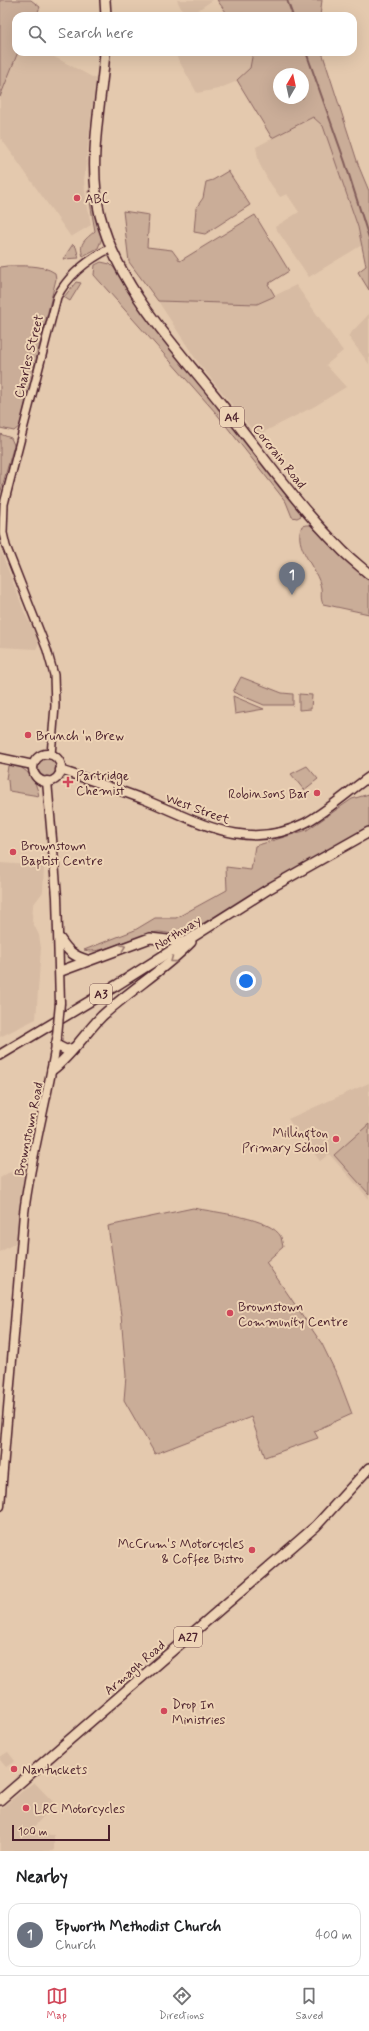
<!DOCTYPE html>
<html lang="en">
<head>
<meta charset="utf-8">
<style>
  :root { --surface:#fff; --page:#f2f2f2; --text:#202124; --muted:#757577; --line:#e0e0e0; --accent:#d1495b }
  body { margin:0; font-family:Mynerve,sans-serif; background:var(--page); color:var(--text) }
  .compass { position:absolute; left:273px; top:68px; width:36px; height:36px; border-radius:50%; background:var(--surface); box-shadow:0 4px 16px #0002; rotate:9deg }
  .scale { position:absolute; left:12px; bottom:10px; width:98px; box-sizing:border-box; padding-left:4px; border:2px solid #4a1f2b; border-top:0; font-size:11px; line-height:14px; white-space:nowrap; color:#4a1f2b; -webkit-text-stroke:3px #eed4b6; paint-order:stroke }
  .you { position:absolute; left:246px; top:981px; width:14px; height:14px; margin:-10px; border:3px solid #fff; border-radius:50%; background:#1a73e8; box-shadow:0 0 0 6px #1a73e833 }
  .badge { display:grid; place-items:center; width:26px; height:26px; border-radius:50%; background:var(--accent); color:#fff; font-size:13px; font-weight:700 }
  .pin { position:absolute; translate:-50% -33px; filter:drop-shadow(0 1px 2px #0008) }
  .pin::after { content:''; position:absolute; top:21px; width:14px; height:12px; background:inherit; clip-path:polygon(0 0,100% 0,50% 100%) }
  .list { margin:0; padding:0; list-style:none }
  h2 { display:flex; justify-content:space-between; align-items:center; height:52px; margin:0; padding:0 16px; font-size:17px }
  h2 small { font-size:13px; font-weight:400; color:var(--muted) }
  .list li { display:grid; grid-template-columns:26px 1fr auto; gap:12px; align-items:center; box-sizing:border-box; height:64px; margin:0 8px 8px; padding:0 8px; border:1px solid var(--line); border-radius:12px }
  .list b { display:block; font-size:15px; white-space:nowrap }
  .list p { margin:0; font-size:13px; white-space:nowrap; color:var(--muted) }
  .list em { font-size:13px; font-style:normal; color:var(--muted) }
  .icon { flex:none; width:22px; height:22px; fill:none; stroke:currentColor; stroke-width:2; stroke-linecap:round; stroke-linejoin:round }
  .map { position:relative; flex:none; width:369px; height:1851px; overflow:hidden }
  .search { position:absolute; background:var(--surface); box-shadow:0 4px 16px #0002; left:12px; right:12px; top:12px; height:44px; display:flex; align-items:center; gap:10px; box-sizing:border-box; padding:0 14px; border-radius:12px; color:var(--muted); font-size:15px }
  .sheet { height:124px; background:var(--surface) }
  nav { display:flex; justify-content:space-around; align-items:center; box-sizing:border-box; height:56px; border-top:1px solid var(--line); background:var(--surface); font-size:11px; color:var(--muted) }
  nav a { display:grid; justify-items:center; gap:2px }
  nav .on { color:var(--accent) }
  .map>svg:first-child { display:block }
  .built { fill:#d7bba3 }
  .green { fill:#caad98; stroke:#8a6662; fill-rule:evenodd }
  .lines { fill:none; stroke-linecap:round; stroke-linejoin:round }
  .stream { stroke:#825d5a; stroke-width:2 }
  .tertiary-casing { stroke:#4a1f2b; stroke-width:10 }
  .secondary-casing { stroke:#4a1f2b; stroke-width:11 }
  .primary-casing { stroke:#4a1f2b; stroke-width:12 }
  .trunk-casing { stroke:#4a1f2b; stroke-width:12 }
  .tertiary { stroke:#eed4b6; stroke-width:7 }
  .secondary { stroke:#eed4b6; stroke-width:8 }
  .primary { stroke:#eed4b6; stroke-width:9 }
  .trunk { stroke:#eed4b6; stroke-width:9 }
  .secondary-bridge-casing { stroke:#4a1f2b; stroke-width:11; stroke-linecap:butt }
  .secondary-bridge { stroke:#eed4b6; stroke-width:8 }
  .oneway { stroke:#9c7a70 }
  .poi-dot { fill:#d1495b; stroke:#eed4b6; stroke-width:1.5 }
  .labels { text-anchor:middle; stroke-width:4; stroke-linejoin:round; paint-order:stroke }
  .shield { fill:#eed4b6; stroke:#7b5555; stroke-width:1 }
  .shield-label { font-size:12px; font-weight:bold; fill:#4a1f2b }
  .poi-label { font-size:13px; fill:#4a1f2b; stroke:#eed4b6; text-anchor:start }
  .street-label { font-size:13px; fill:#4a1f2b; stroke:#eed4b6 }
</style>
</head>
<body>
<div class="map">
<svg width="369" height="1851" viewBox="0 0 369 1851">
  <rect width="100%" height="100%" fill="#e4c9ae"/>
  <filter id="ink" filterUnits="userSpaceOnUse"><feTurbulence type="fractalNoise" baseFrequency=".025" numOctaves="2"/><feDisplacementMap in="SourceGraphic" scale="8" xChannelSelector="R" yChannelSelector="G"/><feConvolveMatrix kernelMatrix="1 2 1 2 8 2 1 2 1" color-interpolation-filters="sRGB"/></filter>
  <g filter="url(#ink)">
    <g class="built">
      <polygon points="177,0 213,0 189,16 185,16"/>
      <polygon points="18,52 45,52 96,79 84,180 85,192 91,225 71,237 0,137 0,97"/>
      <polygon points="174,52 253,52 250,68 235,82 218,89 197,93"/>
      <polygon points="313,117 323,126 358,227 362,245 309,277 275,227 299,212 287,194 280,197 268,180 259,163 256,147"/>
      <polygon points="296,285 343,351 326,365 346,387 315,406 260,434 254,432 199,364 158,301 258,304"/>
      <polygon points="369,314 369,364 348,336"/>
      <polygon points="0,549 26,616 38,638 38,645 36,649 0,647"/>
      <polygon points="0,863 44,866 43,892 33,905 32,921 39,935 41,948 36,1019 0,1037"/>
      <polygon points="369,1083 369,1199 329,1154 320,1161 288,1119"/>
      <polygon points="27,1168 17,1242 0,1252 0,1178 8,1173"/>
      <polygon points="8,1752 15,1761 6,1767 0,1760 0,1757"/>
      <polygon points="34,1782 55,1804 27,1834 54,1835 54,1851 0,1851 0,1809"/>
    </g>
    <g class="green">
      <polygon points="0,0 31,0 40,7 36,16 16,16 16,52 18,52 0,97"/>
      <polygon points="217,0 322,0 320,16 245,16 243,13 238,16 229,16"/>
      <path d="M 253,52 L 322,52 L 359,167 L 369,191 L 369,290 L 358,272 L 366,266 L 358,227 L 323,126 L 313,117 L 272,138 L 237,80 L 250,68 ZM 279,74 L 303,74 L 303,98 L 279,98 Z"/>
      <polygon points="228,171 250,205 205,234 194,232 196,208 203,198 206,182 213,180"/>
      <path d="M 88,191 L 91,191 L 102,238 L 98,248 L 83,256 C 78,243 86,239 95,231 Z"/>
      <polygon points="123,211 149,215 147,247 172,250 180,261 255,215 289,271 268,284 275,296 257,304 158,301 129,262"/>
      <polygon points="73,244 76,247 79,258 63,259"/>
      <polygon points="101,262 110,264 114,268 132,297 300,509 301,516 297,518 292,517 286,502 216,413 94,275 95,265"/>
      <path d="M 7,266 C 22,266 42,264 55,273 L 56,279 L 20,426 L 14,431 L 0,428 L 0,267 Z"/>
      <polygon points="76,282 81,283 70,301 64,297"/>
      <polygon points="0,434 11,438 14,445 0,494"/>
      <path d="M 306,525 L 310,525 L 369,581 L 369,614 L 323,604 C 320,598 322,594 321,588 C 318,568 292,547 302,526 Z"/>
      <polygon points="241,677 282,693 293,694 293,705 264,705 233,692"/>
      <polygon points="299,694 312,695 311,709 299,710"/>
      <polygon points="233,696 264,709 235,714"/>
      <circle cx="48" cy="767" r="10"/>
      <path d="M 11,764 C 27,767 36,780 39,796 L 9,791 L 8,780 L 6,779 L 8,766 Z"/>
      <polygon points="307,766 318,779 304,790 291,774"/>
      <path d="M 369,794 L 369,827 L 181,936 C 174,935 166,932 159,932 C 137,933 102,956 84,950 L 135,930 L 155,918 L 176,918 L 227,890 L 226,867 L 251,870 L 255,846 L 307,830 L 352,799 Z"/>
      <polygon points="369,1124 369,1194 334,1155"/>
      <path d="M 193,1208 C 214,1212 272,1218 281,1237 C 282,1240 282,1244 283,1247 L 266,1262 L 322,1344 L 338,1377 L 352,1414 L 314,1431 L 318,1438 L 265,1457 L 251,1417 L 155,1454 L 124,1400 L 126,1376 L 121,1315 L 108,1226 Z"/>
    </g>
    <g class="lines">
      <g class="stream">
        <polyline points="287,0 293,16"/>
        <polyline points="306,52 345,162 369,238"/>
      </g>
      <g class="tertiary-casing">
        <path id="tertiary" d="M 51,755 L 55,706 L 54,675 L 47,650 L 6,546 L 3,533 L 4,504 L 57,297 C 68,275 89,259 111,248"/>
      </g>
      <g class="secondary-casing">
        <g id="secondary">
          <circle cx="47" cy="768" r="14"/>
          <polyline points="0,758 33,765"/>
          <path d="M 60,770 C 88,779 116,789 143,799 C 198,821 246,853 305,823 C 326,812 349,791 369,777"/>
          <polyline points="47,781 57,897 60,1003"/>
          <path d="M 0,1506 L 24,1213 C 31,1154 48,1097 57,1039"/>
        </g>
      </g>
      <g class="primary-casing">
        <g id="primary">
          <polyline points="105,0 106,16"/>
          <path d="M 105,52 C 101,106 87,162 100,215 C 119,290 177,347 223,406 C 261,453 296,504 339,547 C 348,557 359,565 369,574"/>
          <polyline points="0,1800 316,1526 369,1468"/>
        </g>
      </g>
      <g class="trunk-casing">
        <g id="trunk">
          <path d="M 60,939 C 68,951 73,956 87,960"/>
          <polyline points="61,971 150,938 185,942"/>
          <polyline points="56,1045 66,1050 74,1048"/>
          <polyline points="0,1055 117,985 270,888 369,832"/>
          <path d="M 52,1070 C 72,1055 85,1033 102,1016 C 130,990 164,970 191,942"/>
        </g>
      </g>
      <use href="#tertiary" class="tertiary"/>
      <use href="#secondary" class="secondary"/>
      <use href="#primary" class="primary"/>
      <use href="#trunk" class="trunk"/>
      <g class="secondary-bridge-casing">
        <polyline id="secondary-bridge" points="57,1036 60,1003"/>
      </g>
      <use href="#secondary-bridge" class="secondary-bridge"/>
    </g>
    <defs><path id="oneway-chevron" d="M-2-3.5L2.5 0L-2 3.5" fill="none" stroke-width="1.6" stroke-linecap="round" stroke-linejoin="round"/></defs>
    <g class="oneway">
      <use href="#oneway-chevron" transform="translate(123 947) rotate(-20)"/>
      <use href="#oneway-chevron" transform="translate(173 960) rotate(143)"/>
    </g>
  </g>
  <g class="poi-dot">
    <circle cx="77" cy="198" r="4"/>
    <circle cx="28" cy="735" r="4"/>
    <path d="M66 776h4v4h4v4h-4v4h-4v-4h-4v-4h4z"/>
    <circle cx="317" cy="793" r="4"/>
    <circle cx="13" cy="852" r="4"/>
    <circle cx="336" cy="1139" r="4"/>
    <circle cx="230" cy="1313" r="4"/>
    <circle cx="252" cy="1550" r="4"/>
    <circle cx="164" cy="1711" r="4"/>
    <circle cx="14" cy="1769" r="4"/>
    <circle cx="26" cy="1808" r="4"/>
  </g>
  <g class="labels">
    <g class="shield">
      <rect x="220" y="407" width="24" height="20" rx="3"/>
      <rect x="90" y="984" width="22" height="20" rx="3"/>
      <rect x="174" y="1627" width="28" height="20" rx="3"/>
    </g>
    <g class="shield-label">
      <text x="232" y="421">A4</text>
      <text x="101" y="998">A3</text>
      <text x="188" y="1641">A27</text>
    </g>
    <g class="poi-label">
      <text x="85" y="203">ABC</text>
      <text x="36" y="740">Brunch 'n Brew</text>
      <text x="76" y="780">Partridge<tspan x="76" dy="15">Chemist</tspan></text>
      <text x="309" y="798" text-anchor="end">Robinsons Bar</text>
      <text x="21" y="850">Brownstown<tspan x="21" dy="15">Baptist Centre</tspan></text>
      <text x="328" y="1137" text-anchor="end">Millington<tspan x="328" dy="15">Primary School</tspan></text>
      <text x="238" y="1311">Brownstown<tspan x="238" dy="15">Community Centre</tspan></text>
      <text x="244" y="1548" text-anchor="end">McCrum's Motorcycles<tspan x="244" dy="15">&amp; Coffee Bistro</tspan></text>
      <text x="172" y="1709">Drop In<tspan x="172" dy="15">Ministries</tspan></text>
      <text x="22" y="1774">Nantuckets</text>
      <text x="34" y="1813">LRC Motorcycles</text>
    </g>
    <g class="street-label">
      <text transform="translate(28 356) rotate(-76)" y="5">Charles Street</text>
      <text transform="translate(280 456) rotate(52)" y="5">Corcrain Road</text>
      <text transform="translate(198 808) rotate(20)" y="5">West Street</text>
      <text transform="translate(177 932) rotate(-32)" y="5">Northway</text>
      <text transform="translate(28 1129) rotate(-78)" y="5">Brownstown Road</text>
      <text transform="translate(134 1667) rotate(-41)" y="5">Armagh Road</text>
    </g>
  </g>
</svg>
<svg class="compass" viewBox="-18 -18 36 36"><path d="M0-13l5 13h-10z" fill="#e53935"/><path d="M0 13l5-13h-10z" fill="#757577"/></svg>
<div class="scale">100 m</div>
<div class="you"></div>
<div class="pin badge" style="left:292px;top:595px;background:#6b7280">1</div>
<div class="search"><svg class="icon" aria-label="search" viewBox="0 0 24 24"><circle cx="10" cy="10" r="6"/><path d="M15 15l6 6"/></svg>Search here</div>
</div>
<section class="sheet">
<h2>Nearby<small></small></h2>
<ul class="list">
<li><span class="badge" style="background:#6b7280">1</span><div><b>Epworth Methodist Church</b><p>Church</p></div><em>400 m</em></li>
</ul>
</section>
<nav>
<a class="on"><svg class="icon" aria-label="map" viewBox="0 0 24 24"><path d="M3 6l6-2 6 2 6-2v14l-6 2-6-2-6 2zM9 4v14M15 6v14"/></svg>Map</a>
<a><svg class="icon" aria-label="directions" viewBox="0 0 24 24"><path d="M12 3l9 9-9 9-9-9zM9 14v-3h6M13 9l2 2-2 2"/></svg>Directions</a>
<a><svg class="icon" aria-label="saved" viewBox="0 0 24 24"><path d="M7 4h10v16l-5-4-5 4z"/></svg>Saved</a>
</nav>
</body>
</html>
